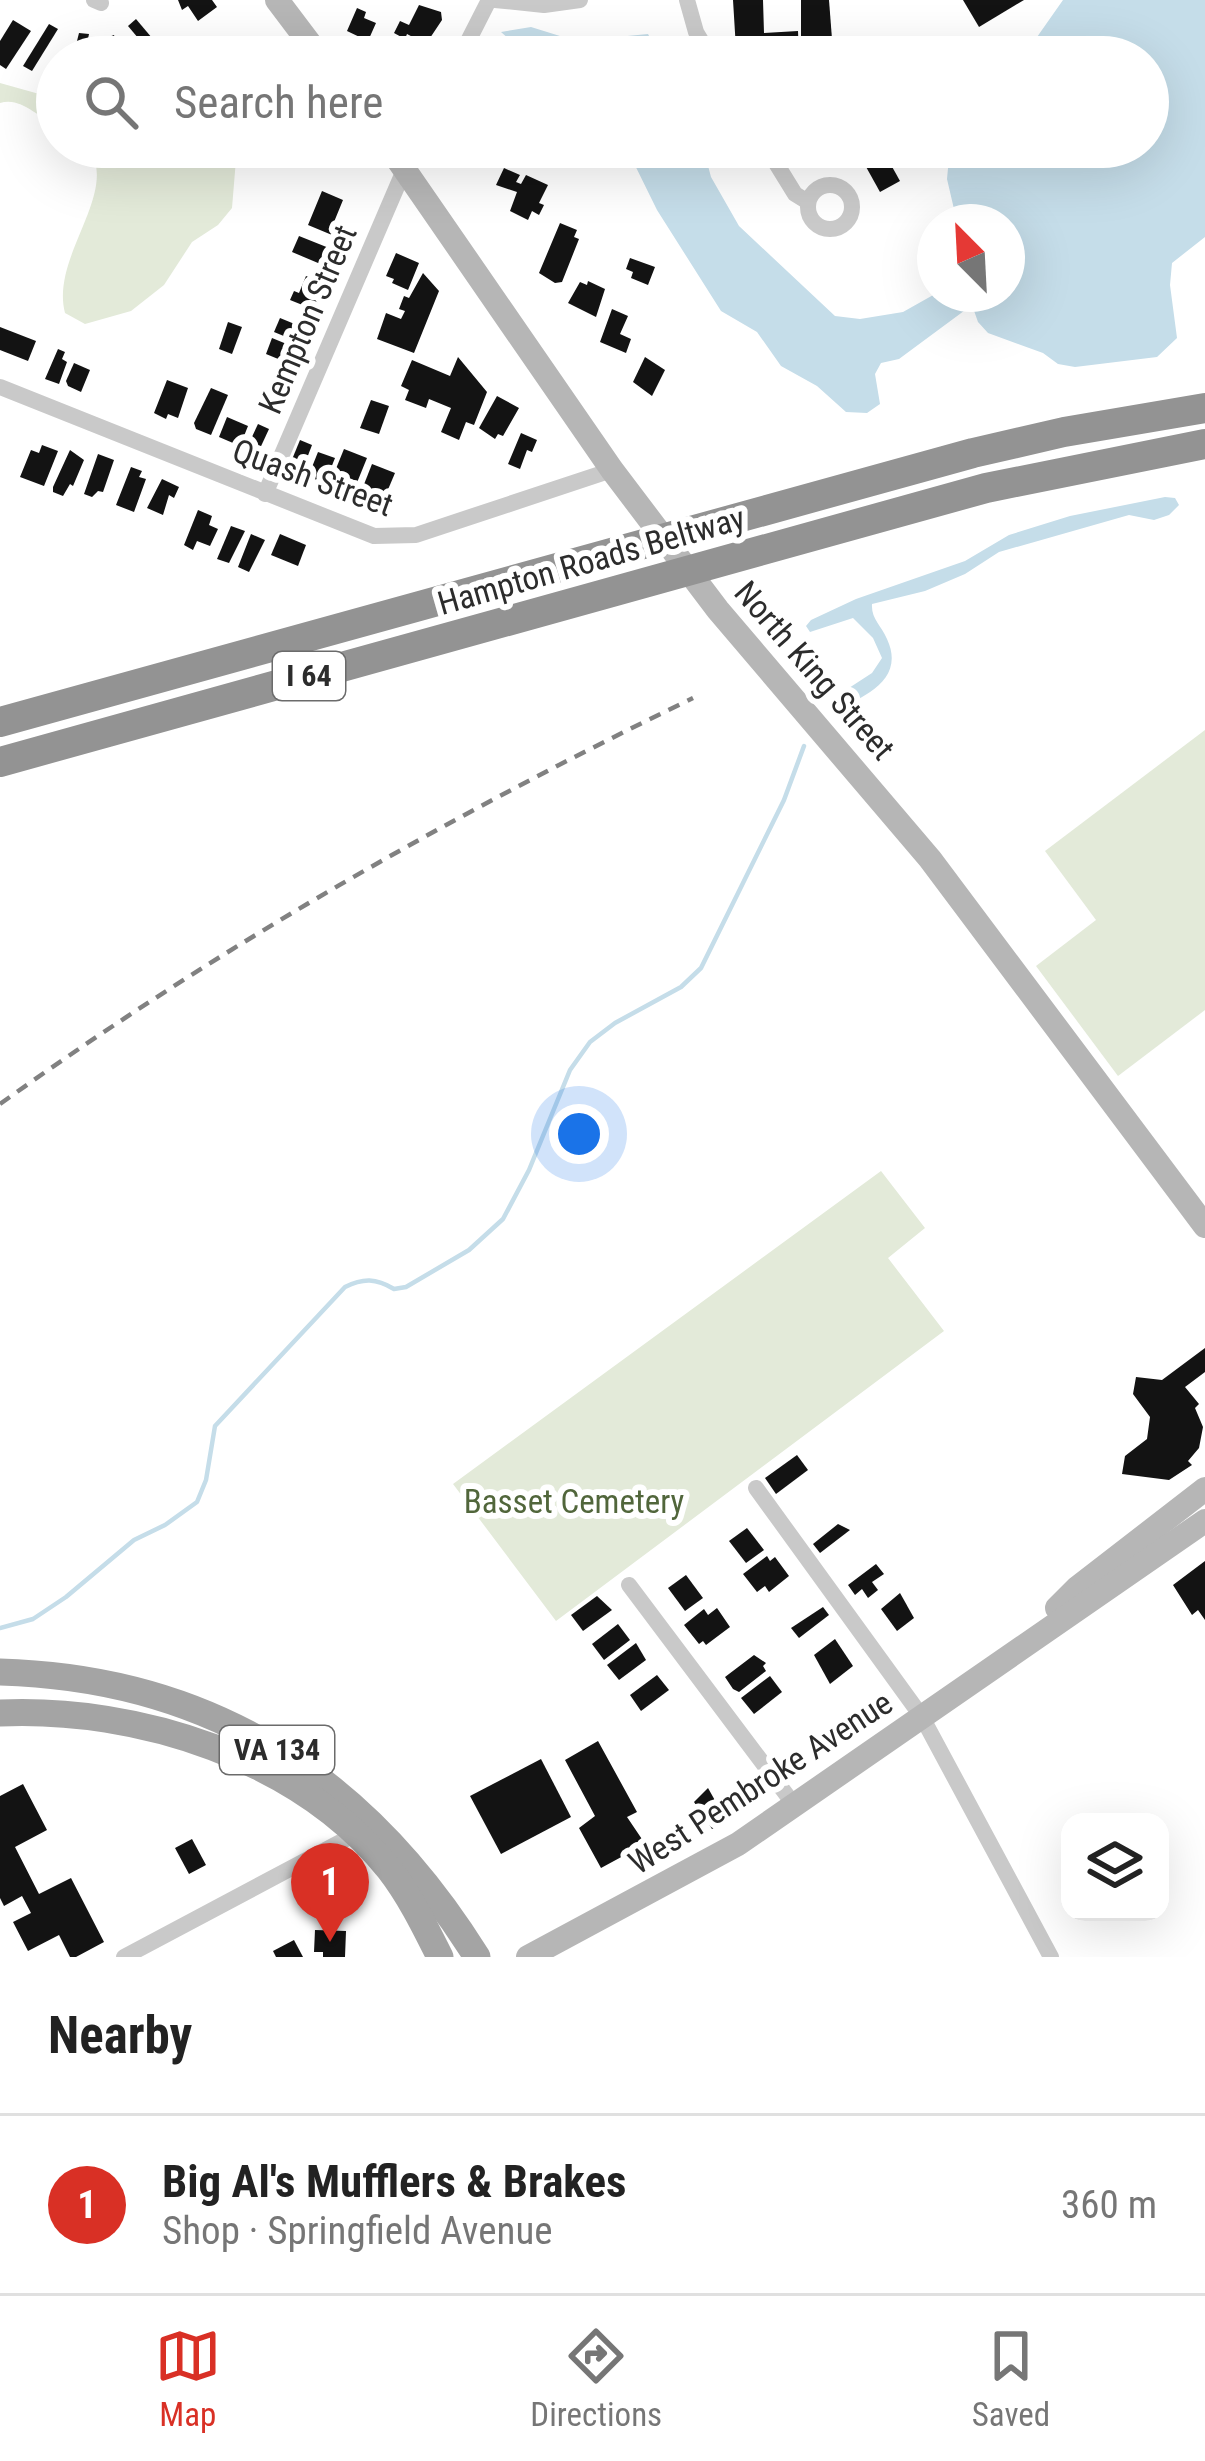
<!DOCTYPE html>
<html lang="en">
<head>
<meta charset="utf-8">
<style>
  :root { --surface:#fff; --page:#f2f2f2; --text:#222; --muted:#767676; --line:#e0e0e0; --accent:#d93025 }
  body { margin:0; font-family:"Roboto Condensed",sans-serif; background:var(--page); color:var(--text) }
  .controls { position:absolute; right:36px; bottom:36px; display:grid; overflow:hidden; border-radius:24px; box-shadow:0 12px 48px #0002 }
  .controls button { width:108px; height:108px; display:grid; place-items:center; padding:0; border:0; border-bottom:3px solid var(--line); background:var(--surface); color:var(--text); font:60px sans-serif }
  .compass { position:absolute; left:917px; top:204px; width:108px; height:108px; border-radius:50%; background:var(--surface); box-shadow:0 12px 48px #0002; rotate:336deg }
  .you { position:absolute; left:579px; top:1134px; width:42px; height:42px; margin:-30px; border:9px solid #fff; border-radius:50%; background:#1a73e8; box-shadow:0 0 0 18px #1a73e833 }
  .badge { display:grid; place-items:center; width:78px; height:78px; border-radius:50%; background:var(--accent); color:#fff; font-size:39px; font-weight:700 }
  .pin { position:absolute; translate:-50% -99px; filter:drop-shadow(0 3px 6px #0008) }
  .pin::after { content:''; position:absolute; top:63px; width:42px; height:36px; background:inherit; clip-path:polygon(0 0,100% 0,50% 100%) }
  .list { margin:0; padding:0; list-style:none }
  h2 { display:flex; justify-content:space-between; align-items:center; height:156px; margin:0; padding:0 48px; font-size:51px }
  h2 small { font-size:39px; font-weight:400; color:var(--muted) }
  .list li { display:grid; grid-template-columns:78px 1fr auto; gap:36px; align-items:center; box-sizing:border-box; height:180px; padding:0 48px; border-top:3px solid var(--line) }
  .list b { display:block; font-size:45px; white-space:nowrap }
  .list p { margin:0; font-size:39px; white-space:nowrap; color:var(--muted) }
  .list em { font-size:39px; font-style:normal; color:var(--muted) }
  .icon { flex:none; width:66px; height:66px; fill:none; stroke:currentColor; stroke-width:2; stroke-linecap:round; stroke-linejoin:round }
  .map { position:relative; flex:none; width:1205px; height:1957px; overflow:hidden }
  .search { position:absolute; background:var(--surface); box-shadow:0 12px 48px #0002; left:36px; right:36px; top:36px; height:132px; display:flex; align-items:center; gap:30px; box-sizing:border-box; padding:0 42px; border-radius:66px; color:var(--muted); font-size:45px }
  .sheet { height:336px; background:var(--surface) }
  nav { display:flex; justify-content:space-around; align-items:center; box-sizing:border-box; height:168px; border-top:3px solid var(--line); background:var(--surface); font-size:33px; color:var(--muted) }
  nav a { display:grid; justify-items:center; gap:6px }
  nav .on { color:var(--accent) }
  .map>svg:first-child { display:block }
  .green { fill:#e3ead9 }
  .water { fill:#c5dde9 }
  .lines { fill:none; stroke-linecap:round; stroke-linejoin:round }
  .stream { stroke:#c5dde9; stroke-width:4.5 }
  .building { fill:#131313 }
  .minor { stroke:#c9c9c9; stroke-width:16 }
  .secondary { stroke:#b6b6b6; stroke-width:24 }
  .primary { stroke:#a4a4a4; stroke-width:27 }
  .motorway { stroke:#939393; stroke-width:30 }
  .rail { stroke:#818181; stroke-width:4.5; stroke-dasharray:12 9; stroke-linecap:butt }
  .labels { text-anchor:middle; stroke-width:12; stroke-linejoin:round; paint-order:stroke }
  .shield { fill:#fff; stroke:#6b6b6b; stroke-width:3 }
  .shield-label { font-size:30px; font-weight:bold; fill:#2c2c2c }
  .street-label { font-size:33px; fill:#2c2c2c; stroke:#fff }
  .park-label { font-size:33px; fill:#51663b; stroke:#fff }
</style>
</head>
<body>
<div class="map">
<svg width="1205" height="1957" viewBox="0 0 1205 1957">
  <rect width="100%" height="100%" fill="#fff"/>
  <g class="green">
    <path d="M 0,83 L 57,99 L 57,125 C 38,118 21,96 0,103 Z"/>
    <path d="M 88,147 L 237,147 L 232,208 L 218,225 L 192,242 L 164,285 L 131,311 L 85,324 L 65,313 C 50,256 121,192 88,147 Z"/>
    <polygon points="1205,730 1205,1010 1118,1076 1036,966 1096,920 1045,851"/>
    <polygon points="881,1171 925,1228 888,1258 944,1331 556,1621 453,1484"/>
  </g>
  <g class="water">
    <polygon points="1063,0 1205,0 1205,237 1172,263 1170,285 1177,338 1157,357 1075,367 1058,364 1043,353 988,333 978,322 972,305 899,359 881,363 875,374 880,404 867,413 846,412 817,386 781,366 757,332 721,311 657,210 626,147 703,147 711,177 739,226 835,316 860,319 903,312 935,294 1007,294 1007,222 957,222 947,179 950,147 1148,147 1148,57 1023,57"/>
    <polygon points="531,27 576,41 648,34 660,57 529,57 501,32"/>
    <path d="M 1165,497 L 1175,498 L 1179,505 L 1169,515 L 1154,520 L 1129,515 L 999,552 L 965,574 L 925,591 L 872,604 C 871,619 881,625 887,639 C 907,682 859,699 831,712 L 832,699 L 872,673 L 882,658 L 873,638 L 853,618 L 810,632 L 806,626 L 811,620 L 856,599 L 965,561 L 1009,535 L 1070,516 Z"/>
  </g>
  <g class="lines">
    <path class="stream" d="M 0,1628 L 33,1619 L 66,1597 L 134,1540 L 165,1525 L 197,1502 L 206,1480 L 215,1426 L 345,1287 C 363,1278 376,1278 394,1289 L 406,1287 L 469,1250 L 503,1219 L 529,1170 L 570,1070 L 590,1042 L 615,1023 L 681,987 L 701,968 L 784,800 L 804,746"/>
  </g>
  <g class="building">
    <polygon points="178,0 212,0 217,7 198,21 188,6 182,10"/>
    <polygon points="733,0 763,0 764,33 798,31 799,57 762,57 762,47 736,49"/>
    <polygon points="801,0 829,0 832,39 801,41"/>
    <polygon points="963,0 1024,0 979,27"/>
    <polygon points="419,5 441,12 442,20 426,44 407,34 405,39 394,33 400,21 409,25"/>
    <polygon points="357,8 366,12 364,18 376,23 368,41 347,31"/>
    <polygon points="136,19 168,57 154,57 128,26"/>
    <polygon points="13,20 31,31 6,69 0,65 0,41"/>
    <polygon points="49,24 58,29 32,71 23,66"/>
    <polygon points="79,33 89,34 84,57 73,57"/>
    <polygon points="114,35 121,57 110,57 104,39"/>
    <polygon points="840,41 841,57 804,57 803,44"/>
    <polygon points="473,147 496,147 487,168 468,159"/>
    <polygon points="885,154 900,181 880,192 865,165"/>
    <polygon points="504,168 520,175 516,182 521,184 526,175 548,185 539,203 544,205 539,215 532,211 528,220 510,211 517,192 496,185"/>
    <polygon points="322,191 343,200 334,222 349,228 344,240 308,225"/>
    <polygon points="560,223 577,230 574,237 579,239 562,282 555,283 539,273"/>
    <polygon points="299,236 339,252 343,256 337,271 292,252"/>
    <polygon points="396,253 419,263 408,290 392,283 394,279 386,276"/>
    <polygon points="630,258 655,267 648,285 631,278 633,272 626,269"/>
    <polygon points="423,273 439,291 414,353 377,339 386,313 401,319 405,311 399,309 404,296 409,298"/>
    <polygon points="306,276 325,284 315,310 290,300 294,291 299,293"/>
    <polygon points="588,281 605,289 596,317 568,303 580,282 587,285"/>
    <polygon points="612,309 628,316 620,334 631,339 626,353 600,342"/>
    <polygon points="280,318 302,327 296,341 274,332"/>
    <polygon points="228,322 242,327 232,354 219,349"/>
    <polygon points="0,327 36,341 28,361 0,350"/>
    <polygon points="272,338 294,347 288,363 266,354"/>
    <polygon points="58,349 65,352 62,359 67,362 59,384 45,379"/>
    <polygon points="458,357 487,392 474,425 466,422 459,440 441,432 451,408 429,399 426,408 405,400 409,390 401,386 412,360 450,376"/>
    <polygon points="645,357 665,370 652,396 633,382"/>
    <polygon points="74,363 90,370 81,392 68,386 66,381"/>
    <polygon points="167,380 188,388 178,418 168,414 166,419 154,413"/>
    <polygon points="211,388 228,395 211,435 196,429 194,423"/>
    <polygon points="497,396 519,408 503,436 498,434 495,439 479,428"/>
    <polygon points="371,400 389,406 379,434 360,428"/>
    <polygon points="227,417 248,426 240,446 219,437"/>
    <polygon points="258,424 269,429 256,457 245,452"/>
    <polygon points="521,433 537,440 532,452 527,450 520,469 508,464"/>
    <polygon points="300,440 312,445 299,479 286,474"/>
    <polygon points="42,445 58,451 44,486 20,477 31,450 39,453"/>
    <polygon points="344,449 367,458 356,485 333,476"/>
    <polygon points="70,450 84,460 73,486 70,484 63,496 53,492 53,487"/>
    <polygon points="318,452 335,458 325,483 308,477"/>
    <polygon points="98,454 114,460 103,492 98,491 92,497 84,494"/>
    <polygon points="372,464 395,473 384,499 361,492"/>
    <polygon points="131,467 142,471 139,477 146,479 134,512 116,505"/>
    <polygon points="162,479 179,487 174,498 169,495 163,515 147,508"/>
    <polygon points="198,510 212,516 209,525 218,529 210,546 197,541 193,550 184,545"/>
    <polygon points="231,526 245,531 229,563 217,559"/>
    <polygon points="251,534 265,540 249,572 238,567"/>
    <polygon points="280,534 306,545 298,566 271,555"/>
    <polygon points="1205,1348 1205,1372 1185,1387 1199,1404 1195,1408 1203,1427 1199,1448 1188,1461 1192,1465 1169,1480 1122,1474 1125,1456 1147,1439 1150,1417 1133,1394 1136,1377 1162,1380"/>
    <polygon points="797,1455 808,1470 776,1494 765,1478"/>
    <polygon points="838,1524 850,1530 820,1553 813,1544"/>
    <polygon points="747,1528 764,1550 746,1563 729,1541"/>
    <polygon points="767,1556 770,1561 775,1557 789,1576 769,1592 765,1586 757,1592 743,1574"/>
    <polygon points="1205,1561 1205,1620 1198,1610 1192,1615 1173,1585"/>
    <polygon points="876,1564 884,1574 872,1582 878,1590 868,1598 862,1589 855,1595 848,1585"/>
    <polygon points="686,1575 703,1598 685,1611 668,1588"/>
    <polygon points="900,1593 914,1618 897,1631 881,1609"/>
    <polygon points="597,1596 612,1610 583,1631 571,1615"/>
    <polygon points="823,1607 829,1615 799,1638 791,1628"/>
    <polygon points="717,1608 730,1627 706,1645 703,1641 699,1644 684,1625 704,1609 708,1615"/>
    <polygon points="618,1624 630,1640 604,1660 592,1644"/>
    <polygon points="835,1639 853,1666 830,1684 814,1655"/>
    <polygon points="636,1643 646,1660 619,1680 607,1665"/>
    <polygon points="754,1655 766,1663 763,1666 766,1671 739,1692 733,1689 725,1677"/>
    <polygon points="657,1675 669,1690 641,1711 630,1695"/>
    <polygon points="770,1676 782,1692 754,1714 741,1698"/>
    <polygon points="598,1741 637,1812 627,1817 652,1854 630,1865 625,1855 601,1868 579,1828 595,1816 565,1760"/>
    <polygon points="541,1759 571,1817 501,1854 470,1796"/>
    <polygon points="23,1784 47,1830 15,1847 39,1894 71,1878 104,1942 76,1957 70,1957 59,1935 28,1951 13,1922 31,1913 22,1896 4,1906 0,1898 0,1796"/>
    <polygon points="708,1788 726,1820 712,1829 694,1802"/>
    <polygon points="192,1839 206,1865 189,1874 175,1848"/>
    <polygon points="315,1930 346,1931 345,1957 323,1957 323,1952 314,1952"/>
    <polygon points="294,1940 303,1957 276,1957 273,1951"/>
  </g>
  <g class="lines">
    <g class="minor">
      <polyline points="94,0 101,3"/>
      <polyline points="495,0 544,5 580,0"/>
      <polyline points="687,0 696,32 711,57"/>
      <polyline points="460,57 489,0"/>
      <polyline points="766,147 795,194 808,202"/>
      <circle cx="830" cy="207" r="22"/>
      <polyline points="0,387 374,536 416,535 612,470"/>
      <polyline points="265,494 414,147"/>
      <polyline points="756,1488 922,1717 1051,1957"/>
      <polyline points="629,1585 795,1806"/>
      <polyline points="124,1957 363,1830"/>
    </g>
    <g class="secondary">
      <polyline points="277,0 320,57"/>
      <polyline points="389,147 612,470 718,610 930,859 1205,1226"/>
      <polyline points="1057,1608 1077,1588 1205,1489"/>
      <polyline points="528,1957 738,1844 1205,1521"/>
    </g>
    <g class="primary">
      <path d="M 0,1672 C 213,1678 366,1779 477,1957"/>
      <path d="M 0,1713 C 138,1707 300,1758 389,1869 C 410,1896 425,1927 440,1957"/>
    </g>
    <g class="motorway">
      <polyline points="0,722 973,453 1064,432 1205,408"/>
      <polyline points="0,762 986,488 1205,444"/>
    </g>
    <path class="rail" d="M 0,1104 C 222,945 448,817 693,698"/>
  </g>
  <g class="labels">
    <g class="shield">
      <rect x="273" y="652" width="72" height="48" rx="9"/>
      <rect x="220" y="1726" width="114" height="48" rx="9"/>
    </g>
    <g class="shield-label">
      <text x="309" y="686">I 64</text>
      <text x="277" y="1760">VA 134</text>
    </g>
    <g class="street-label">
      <text transform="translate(307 319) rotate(-67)" y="12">Kempton Street</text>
      <text transform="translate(313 477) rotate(20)" y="12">Quash Street</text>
      <text transform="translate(591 560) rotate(-16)" y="12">Hampton Roads Beltway</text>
      <text transform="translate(815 670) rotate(49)" y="12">North King Street</text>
      <text transform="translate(760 1782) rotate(-33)" y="12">West Pembroke Avenue</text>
    </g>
    <g class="park-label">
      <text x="574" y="1513">Basset Cemetery</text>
    </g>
  </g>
</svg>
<div class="controls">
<button><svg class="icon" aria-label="layers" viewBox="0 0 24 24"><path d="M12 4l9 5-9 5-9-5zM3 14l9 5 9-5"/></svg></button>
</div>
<svg class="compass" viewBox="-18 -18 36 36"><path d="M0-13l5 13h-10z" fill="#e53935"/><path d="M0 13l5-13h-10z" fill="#767676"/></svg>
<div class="you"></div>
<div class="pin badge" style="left:330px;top:1942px">1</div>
<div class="search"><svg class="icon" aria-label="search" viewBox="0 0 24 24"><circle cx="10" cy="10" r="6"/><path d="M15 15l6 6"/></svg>Search here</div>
</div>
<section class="sheet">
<h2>Nearby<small></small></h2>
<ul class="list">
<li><span class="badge">1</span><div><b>Big Al's Mufflers &amp; Brakes</b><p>Shop · Springfield Avenue</p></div><em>360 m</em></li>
</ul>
</section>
<nav>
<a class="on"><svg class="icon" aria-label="map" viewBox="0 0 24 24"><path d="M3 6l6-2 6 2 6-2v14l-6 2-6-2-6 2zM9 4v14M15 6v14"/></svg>Map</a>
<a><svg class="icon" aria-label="directions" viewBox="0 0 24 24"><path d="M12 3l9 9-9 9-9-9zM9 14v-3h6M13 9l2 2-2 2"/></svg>Directions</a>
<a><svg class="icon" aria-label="saved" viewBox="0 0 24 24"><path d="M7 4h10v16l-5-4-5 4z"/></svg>Saved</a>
</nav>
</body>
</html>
